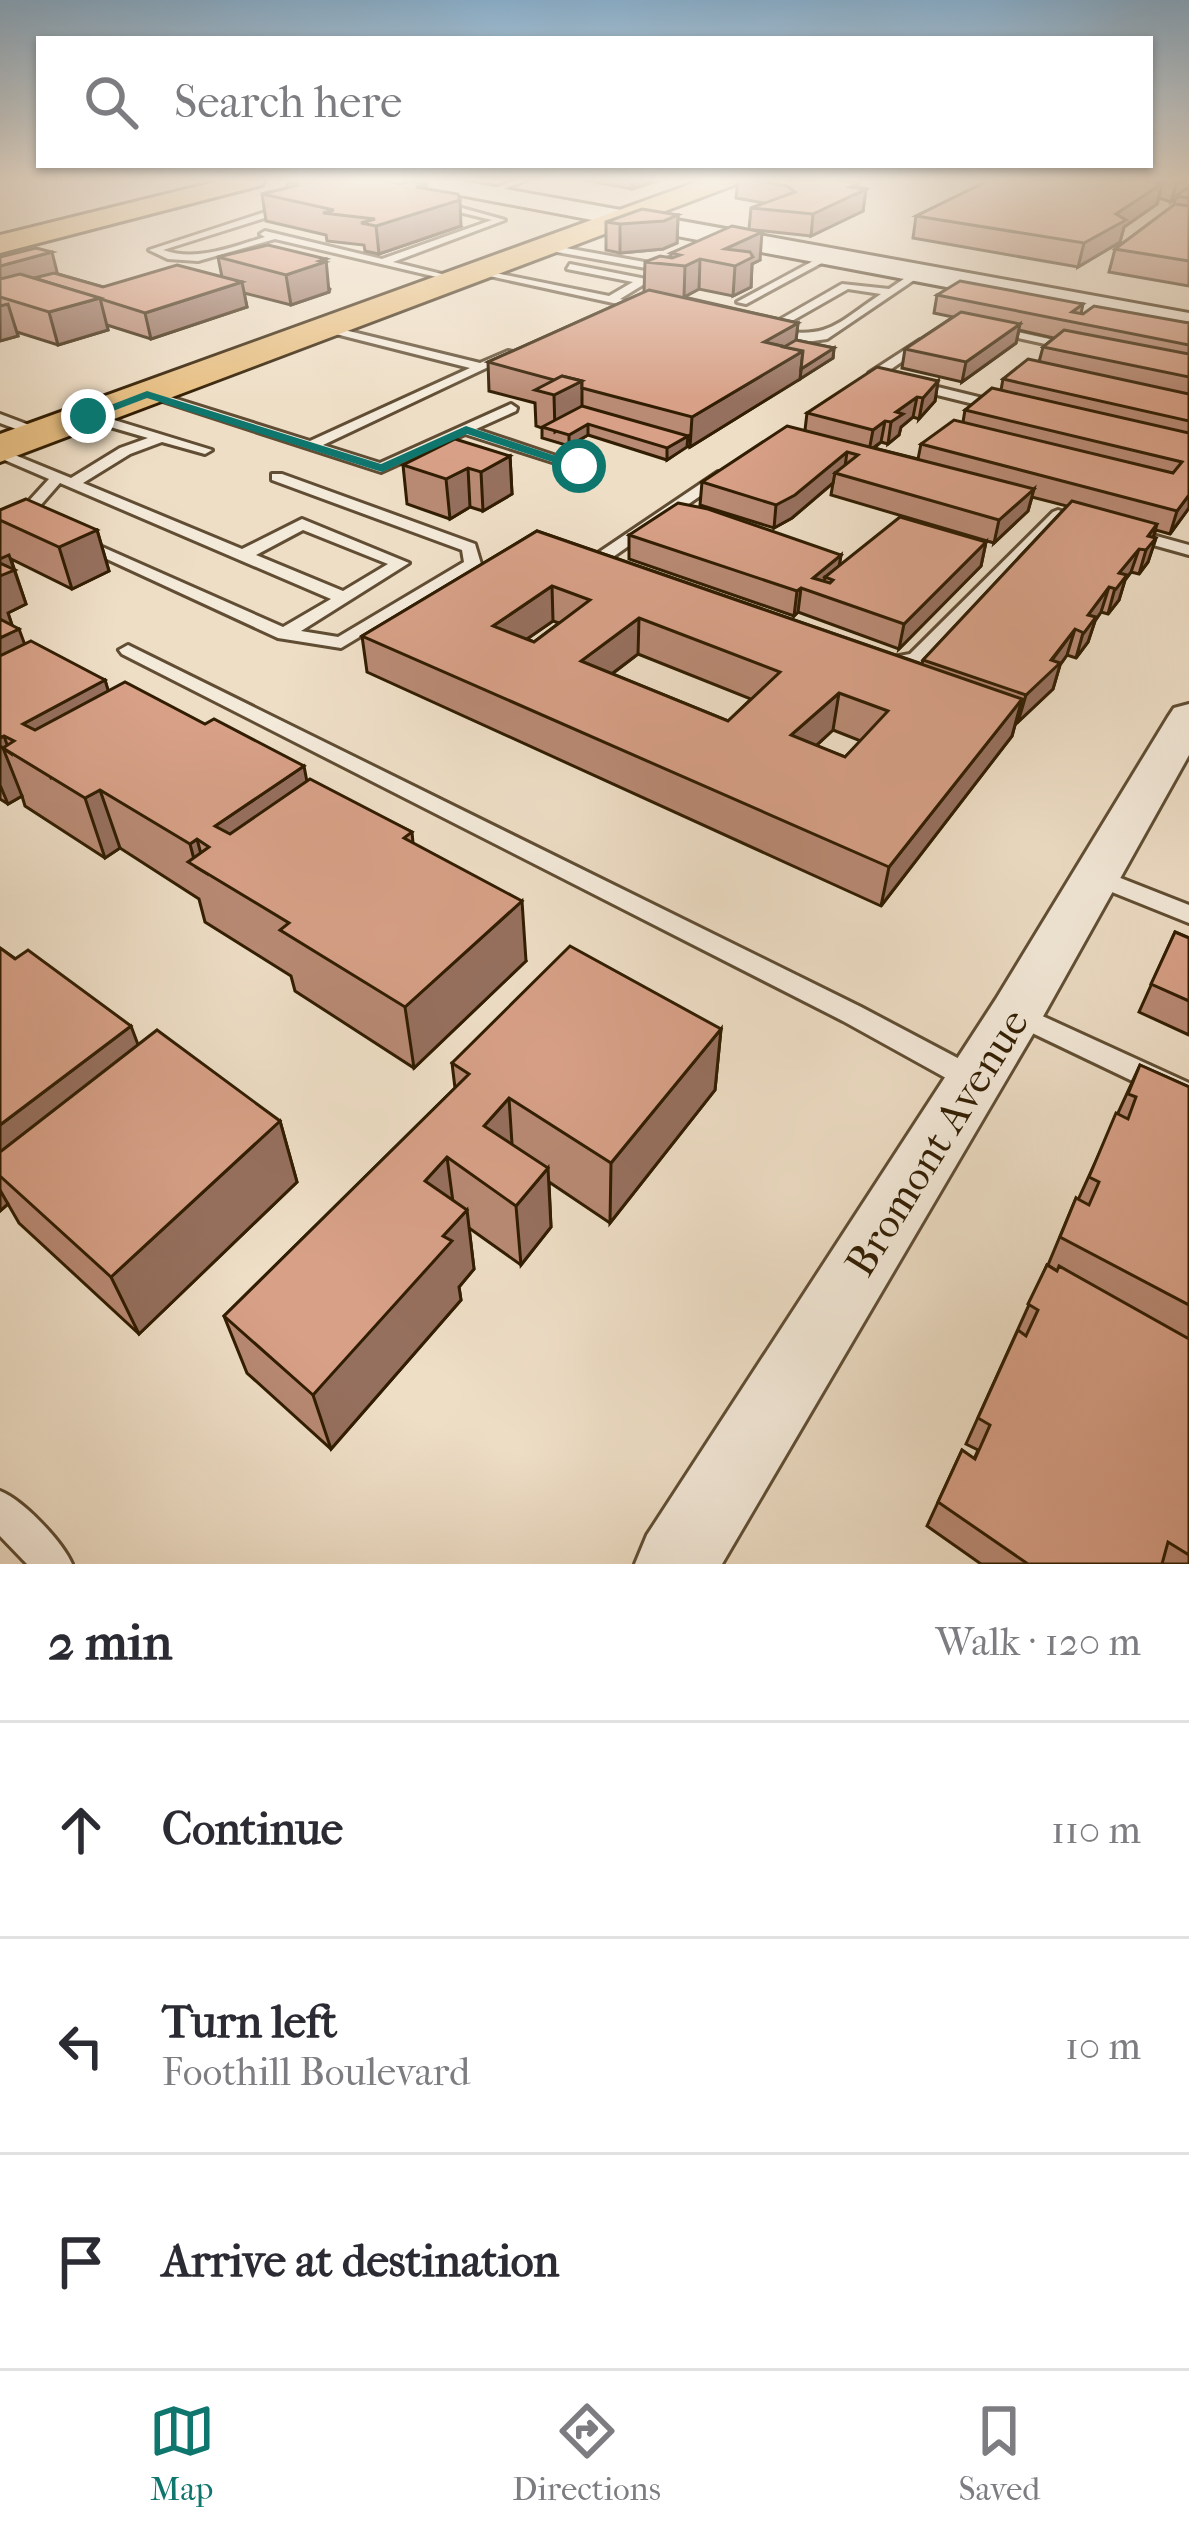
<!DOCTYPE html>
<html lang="en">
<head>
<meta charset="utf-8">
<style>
  :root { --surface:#fff; --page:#f2f2f3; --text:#2b2b33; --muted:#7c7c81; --line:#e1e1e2; --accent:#0f766e }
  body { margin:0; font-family:"IM FELL French Canon",serif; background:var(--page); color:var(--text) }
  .stop { position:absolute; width:36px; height:36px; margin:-27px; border:9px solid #0f766e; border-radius:50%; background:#fff }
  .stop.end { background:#0f766e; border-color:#fff; box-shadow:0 3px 12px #0008 }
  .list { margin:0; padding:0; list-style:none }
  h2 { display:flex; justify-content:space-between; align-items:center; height:156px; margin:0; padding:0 48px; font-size:51px }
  h2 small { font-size:39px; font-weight:400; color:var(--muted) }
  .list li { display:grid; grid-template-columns:78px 1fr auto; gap:36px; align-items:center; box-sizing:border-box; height:216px; padding:0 48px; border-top:3px solid var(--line) }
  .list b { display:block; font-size:45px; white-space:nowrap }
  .list p { margin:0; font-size:39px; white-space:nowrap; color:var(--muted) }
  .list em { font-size:39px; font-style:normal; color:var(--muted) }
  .icon { flex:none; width:66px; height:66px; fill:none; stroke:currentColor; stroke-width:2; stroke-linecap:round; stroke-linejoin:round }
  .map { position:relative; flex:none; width:1189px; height:1564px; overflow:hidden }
  .search { position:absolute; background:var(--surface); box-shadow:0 3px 9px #0004; left:36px; right:36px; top:36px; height:132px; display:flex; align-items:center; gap:30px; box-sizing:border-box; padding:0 42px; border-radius:0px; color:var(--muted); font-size:45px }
  .sheet { height:804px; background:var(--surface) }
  nav { display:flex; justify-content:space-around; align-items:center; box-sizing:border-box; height:168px; border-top:3px solid var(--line); background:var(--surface); font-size:33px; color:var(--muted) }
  nav a { display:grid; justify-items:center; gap:6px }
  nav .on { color:var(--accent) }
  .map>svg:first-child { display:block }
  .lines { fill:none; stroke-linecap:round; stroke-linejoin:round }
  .lane-casing { stroke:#604d33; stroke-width:6 }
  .street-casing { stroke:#604d33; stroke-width:6 }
  .secondary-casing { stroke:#311d02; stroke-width:6 }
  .primary-casing { stroke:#311d02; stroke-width:6 }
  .highway-casing { stroke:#311d02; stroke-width:6 }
  .lane { fill:#f4eada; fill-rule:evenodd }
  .street { fill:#f4eada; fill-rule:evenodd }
  .secondary { fill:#f4eada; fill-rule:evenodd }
  .primary { fill:#e7bf83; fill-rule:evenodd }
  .highway { fill:#e7bf83; fill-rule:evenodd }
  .wall { fill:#b98a74; stroke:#311d02; stroke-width:3; fill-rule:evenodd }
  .shaded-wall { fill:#96705e; stroke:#311d02; stroke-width:3 }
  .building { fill:#d7a087; stroke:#311d02; stroke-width:3; fill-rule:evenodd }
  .route { fill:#0f766e }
  .labels { text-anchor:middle; stroke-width:9; stroke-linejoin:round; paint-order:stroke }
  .near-street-label { font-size:42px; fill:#311d02; stroke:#f4eada }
</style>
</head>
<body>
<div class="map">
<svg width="1189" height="1564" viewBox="0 0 1189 1564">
  <rect width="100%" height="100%" fill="#eedec6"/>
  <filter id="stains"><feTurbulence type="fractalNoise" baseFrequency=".00167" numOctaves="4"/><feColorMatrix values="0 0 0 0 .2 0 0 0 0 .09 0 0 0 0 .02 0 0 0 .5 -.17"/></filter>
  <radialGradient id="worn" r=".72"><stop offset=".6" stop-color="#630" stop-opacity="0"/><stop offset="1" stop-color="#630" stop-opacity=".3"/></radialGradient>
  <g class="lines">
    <g class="lane-casing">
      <g id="lane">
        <polygon points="516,180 527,180 487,195 480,193"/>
        <path d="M 433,200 L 505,220 L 393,262 L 458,278 L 458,282 L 275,239 L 198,261 L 168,259 L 149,250 L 293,203 L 296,208 L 163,250 C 197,262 232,247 265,237 L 260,234 L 265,231 L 382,259 L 492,220 L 430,205 Z"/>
        <polygon points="543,244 656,264 671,257 676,260 657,270 540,249"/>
        <polygon points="828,253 831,258 746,304 737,302"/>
        <polygon points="570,264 646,279 646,283 620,299 655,308 650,311 471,272 476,269 609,296 633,282 567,269"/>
        <path d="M 917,270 L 926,272 L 827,339 L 806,342 L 760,331 L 842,284 L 889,289 ZM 848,289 L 881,294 C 838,322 830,340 776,330 Z"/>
        <polygon points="324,325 480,363 508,351 518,353 323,445 380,463 511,404 517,408 516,411 476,429 586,466 574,469 465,434 381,472 141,394 151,391 310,441 470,368 320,330 320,326"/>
        <polygon points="990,326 1077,345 1083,348 1077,351 986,331 984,329"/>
        <polygon points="920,340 930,342 877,379 869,379 869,373"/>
        <polygon points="909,380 1007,404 1008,407 1002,411 905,387 903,384"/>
        <path d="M 88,412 L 212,450 L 205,454 L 162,442 L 130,454 L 83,483 L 242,549 L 302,519 L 409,563 L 301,631 L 338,637 L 464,562 L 462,550 L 272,480 L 272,474 L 282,474 L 475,544 L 481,564 L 341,648 L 278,638 L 70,542 L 72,539 L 84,539 L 283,627 L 331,599 L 60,483 L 32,515 L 36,519 L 33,522 L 17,520 L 17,514 L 49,479 L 0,458 L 0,449 L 71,478 L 120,448 L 148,438 L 83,419 L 81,416 ZM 303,530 L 388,564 L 343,591 L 256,555 Z"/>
        <polygon points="0,414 45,431 47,434 40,438 0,423"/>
        <polygon points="718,472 730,475 610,559 618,562 618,568 592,563 592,557"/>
        <polygon points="1058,510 1093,522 1085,527 1061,520 922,662 877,668 875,664 877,660 910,654 1053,512"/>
        <polygon points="1127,528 1189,545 1189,555 1121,536 1119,533"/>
        <polygon points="128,645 861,1007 984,1072 988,1080 984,1088 974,1091 964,1088 843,1021 122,654 119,650"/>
        <polygon points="1095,868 1189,905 1189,923 1087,882 1083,876 1087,870"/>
        <polygon points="1016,1004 1189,1083 1189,1108 1007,1021 1003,1014 1007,1007"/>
        <path d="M 0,1491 C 23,1500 62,1541 72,1564 L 27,1564 L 0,1536 Z"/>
      </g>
    </g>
    <g class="street-casing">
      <polygon id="street" points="1189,704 1189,755 1036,1029 722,1564 635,1564 647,1535 996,999 1168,717 1174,708"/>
    </g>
    <g class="secondary-casing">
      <polygon id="secondary" points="406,180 456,180 1189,313 1189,333 418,187"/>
    </g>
    <g class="primary-casing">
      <polygon id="primary" points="702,180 737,180 734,185 0,462 0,434"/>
    </g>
    <g class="highway-casing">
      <polygon id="highway" points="223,180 265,180 262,185 0,253 0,235"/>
    </g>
    <use href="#lane" class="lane"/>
    <use href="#street" class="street"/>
    <use href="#secondary" class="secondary"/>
    <use href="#primary" class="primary"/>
    <use href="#highway" class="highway"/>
  </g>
  <g class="wall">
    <polygon points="584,180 659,180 632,189"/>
    <polygon points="738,180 837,180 866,189 863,211 811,236 754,230 760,260 752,264 751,287 733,296 699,289 684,297 798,323 796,340 834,348 833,358 690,447 687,446 667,460 588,435 569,446 542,438 542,428 536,426 535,403 489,391 488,362 644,292 645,262 671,257 671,253 749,229 751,208 764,203 736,198"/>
    <polygon points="990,180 1189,180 1189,286 1109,272 1115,249 1174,205 1175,200 1171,202 1159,198 1157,204 1124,227 1120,242 1078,267 913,238 916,216"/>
    <polygon points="287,182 426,184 426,189 461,226 379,254 365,251 364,245 327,241 326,235 266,221 262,194 287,188"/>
    <polygon points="678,215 677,243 663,249 620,253 606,250 606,222"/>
    <polygon points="268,245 330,289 329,292 291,305 244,293 247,307 151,339 107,325 108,330 58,345 17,332 18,336 0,341 0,257 103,287 222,277 218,257"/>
    <path d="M 937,295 L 1083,304 L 1081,314 L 1189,323 L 1189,508 L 1170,534 L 1156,530 L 1153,537 L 1156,538 L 1148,562 L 1139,574 L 1131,572 L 1125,580 L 1119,600 L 1108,614 L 1101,612 L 1095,621 L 1088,642 L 1076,658 L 1067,655 L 1060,665 L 1053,689 L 1018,722 L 1016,721 L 1012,736 L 881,906 L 367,672 L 362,636 L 537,531 L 922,664 L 923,660 L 1067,506 L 1032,497 L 1028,511 L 994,543 L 831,495 L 833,483 L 792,518 L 774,528 L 700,505 L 702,482 L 805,430 L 807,413 L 938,381 L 935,401 L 919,419 L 913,417 L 901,427 L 899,435 L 888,444 L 881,442 L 874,448 L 918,459 L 921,444 L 963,422 L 965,410 L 1001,390 L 1003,379 L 1039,362 L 1043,347 L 1054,338 L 1019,330 L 1016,343 L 962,382 L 902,368 L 905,349 L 953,317 L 934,313 ZM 553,621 L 559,623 L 534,642 L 527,639 ZM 638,654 L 751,699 L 728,721 L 612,674 ZM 833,730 L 861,741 L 845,757 L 816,746 Z"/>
    <polygon points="510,456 512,494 483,511 470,507 450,519 407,504 403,465"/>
    <polygon points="0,510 97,530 109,571 72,589 11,559 26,604 8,613 12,625 24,644 105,680 108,691 307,781 412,832 413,843 526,961 414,1068 295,991 291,976 205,922 199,899 120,848 105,858 25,806 22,796 8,804 0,799"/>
    <polygon points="629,535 841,555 839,566 986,542 981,566 899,649 798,612 794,616 629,559"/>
    <polygon points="1175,932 1189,938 1189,1035 1139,1012"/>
    <polygon points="0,948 138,1044 280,1121 297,1182 139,1334 19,1223 8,1204 0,1211"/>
    <polygon points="721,1029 715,1090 610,1223 549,1182 551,1227 521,1265 469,1228 474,1269 459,1287 461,1300 331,1449 247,1373 224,1316 455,1088 452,1063"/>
    <polygon points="1140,1065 1189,1087 1189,1564 981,1564 927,1526 962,1450 974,1459 978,1450 966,1444 1047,1265 1057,1271 1048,1265 1076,1198 1078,1200"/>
  </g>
  <g class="shaded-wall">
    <polygon points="632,180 659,180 632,189"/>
    <polygon points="1160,180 1163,180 1157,204 1124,227 1120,242 1078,267 1084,243 1116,214"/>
    <polygon points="1179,180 1189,180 1189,190 1171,202 1177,181"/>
    <polygon points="858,183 857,194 866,189 863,211 811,236 813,214 850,187"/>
    <polygon points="426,184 428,209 460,200 461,226 379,254 376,226 416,187"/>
    <polygon points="678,215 677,243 663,249 620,253 620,224"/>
    <polygon points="762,232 760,260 752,264 751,287 733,296 735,266 725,249"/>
    <polygon points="52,252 58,276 4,291 0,277 0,266"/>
    <polygon points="326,259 329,292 291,305 286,275"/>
    <polygon points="700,259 699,289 684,297 685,266"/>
    <polygon points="242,282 247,307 151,339 145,313"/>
    <polygon points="100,298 108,330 58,345 49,312"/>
    <polygon points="8,304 18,336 0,341 0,306"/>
    <polygon points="798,323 795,349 764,342"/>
    <polygon points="1020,324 1016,343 962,382 966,362"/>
    <polygon points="834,348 833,358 800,379 801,369"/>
    <polygon points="803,351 800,379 690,447 692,417"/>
    <polygon points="582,381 582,417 555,432 554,395"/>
    <polygon points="938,381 935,401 919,419 923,398"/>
    <polygon points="917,397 913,417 901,427 899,435 888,444 891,422 896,412"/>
    <polygon points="885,421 881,442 869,451 873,430"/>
    <polygon points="588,424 588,435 569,446 569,435"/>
    <polygon points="688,436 687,447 667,460 667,448"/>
    <polygon points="847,452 844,474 835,473 833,483 792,518 774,528 776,505"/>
    <polygon points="510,456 512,494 483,511 481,472"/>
    <polygon points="468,468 470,507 450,519 446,479"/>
    <polygon points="1034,489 1028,511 994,543 999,520"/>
    <polygon points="1189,495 1189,508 1170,534 1177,511"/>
    <polygon points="1157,524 1151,545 1156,538 1148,562 1139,574 1146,550 1148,536"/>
    <polygon points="97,530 109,571 72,589 59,547"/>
    <polygon points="986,542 981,566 899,649 904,624"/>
    <polygon points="1139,549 1131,572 1125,580 1119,600 1108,614 1119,573"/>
    <polygon points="9,555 26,604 8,613 14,631 19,629 32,664 0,673 0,559"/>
    <polygon points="841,555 837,579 825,577 823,591 813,578"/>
    <polygon points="552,586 553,621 495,661 493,626"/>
    <polygon points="1109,587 1101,612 1095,621 1088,642 1076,658 1088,615"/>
    <polygon points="801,588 798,612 794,616 797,591"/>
    <polygon points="639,618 638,654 581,697 581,661"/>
    <polygon points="1075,629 1067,655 1060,665 1053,689 1018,722 1026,695"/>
    <polygon points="105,680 122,736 51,778 23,724"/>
    <polygon points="839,693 833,730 786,773 791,735"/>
    <polygon points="1022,699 1012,736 881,906 889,867"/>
    <polygon points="4,736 10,753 3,748 22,796 8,804 0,785 0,738"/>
    <polygon points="304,766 315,824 231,885 215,826"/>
    <polygon points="100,790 120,848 105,858 85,798"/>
    <polygon points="197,839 206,873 196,867 190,844"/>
    <polygon points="522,901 526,961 414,1068 405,1007"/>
    <polygon points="131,1026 154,1087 0,1176 0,1125"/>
    <polygon points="721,1029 715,1090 610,1223 611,1163"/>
    <polygon points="509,1098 513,1159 484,1126"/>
    <polygon points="280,1121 297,1182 139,1334 111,1277"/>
    <polygon points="447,1157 455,1217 425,1181"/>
    <polygon points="548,1168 551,1227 521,1265 516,1206"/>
    <polygon points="0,1190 8,1204 0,1211"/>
    <polygon points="467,1210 474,1269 459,1287 461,1300 331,1449 313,1395 443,1236"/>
  </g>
  <g class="building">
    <polygon points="302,180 380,180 401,184 411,181 426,184 416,187 458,194 460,200 376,226 361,223 375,219 323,213 334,210 262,194 299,185 287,182"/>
    <polygon points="751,180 837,180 858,183 850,187 866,189 813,214 751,208 795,192 787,186"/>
    <polygon points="990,180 1160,180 1157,183 1163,183 1116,214 1126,220 1084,243 916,216"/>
    <polygon points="1189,187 1189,198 1176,196"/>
    <polygon points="1175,204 1189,206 1189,261 1115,249"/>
    <polygon points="642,209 678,215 664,221 620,224 606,222"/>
    <polygon points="732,226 762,232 725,249 750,252 753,257 735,266 700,259 685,266 645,262 660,256 672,258 680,255 671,253"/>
    <polygon points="268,245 326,259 320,261 325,262 286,275 218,257"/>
    <polygon points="36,248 52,252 0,266 0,257"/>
    <polygon points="177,265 242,282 145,313 34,278 54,273 103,287"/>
    <polygon points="20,274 100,298 49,312 0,297 0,279"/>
    <polygon points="960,281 1083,304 1072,312 1083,314 1094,306 1189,323 1189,345 937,295"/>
    <polygon points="649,290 798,323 764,342 803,351 692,417 582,388 582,381 562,376 554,380 488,362"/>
    <polygon points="961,312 1020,324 966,362 905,349"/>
    <polygon points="1064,330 1189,354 1189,377 1043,347"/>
    <polygon points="796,340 834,348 801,369 803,351 784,347"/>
    <polygon points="1028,359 1189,394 1189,421 1003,379"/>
    <polygon points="877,367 938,381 923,398 917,397 896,412 903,414 891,422 885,421 873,430 807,413"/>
    <polygon points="562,376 582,381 554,395 535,390"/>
    <polygon points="992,388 1189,433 1189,495 1177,511 921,444 954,420 1173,473 1182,462 965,410"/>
    <polygon points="582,406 688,436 667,448 588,424 569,435 542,427"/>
    <polygon points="787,426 1034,489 999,520 835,473 858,455 847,452 795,495 776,505 702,482"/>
    <polygon points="455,439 510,456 481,472 468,468 446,479 403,465"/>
    <polygon points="26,499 97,530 59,547 0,520 0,510"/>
    <polygon points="1072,501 1157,524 1148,536 1156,538 1146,550 1139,549 1119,573 1127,575 1116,589 1109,587 1088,615 1096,617 1084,633 1075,629 1051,660 1060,663 1026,695 923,660"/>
    <polygon points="678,503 708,509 841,555 813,578 830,583 833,580 825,577 900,517 986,542 904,624 801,588 797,591 629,535"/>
    <path d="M 537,531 L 1022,699 L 889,867 L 362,636 ZM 552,586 L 590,600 L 534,642 L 493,626 ZM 639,618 L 780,672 L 728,721 L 581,661 ZM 839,693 L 888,711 L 845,757 L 791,735 Z"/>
    <polygon points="0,563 15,570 0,576"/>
    <polygon points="0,619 19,629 0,638"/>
    <polygon points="31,641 105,680 23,724 35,730 125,682 205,724 214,719 304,766 215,826 230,834 310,779 412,832 404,838 522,901 405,1007 280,930 289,923 188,862 209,847 197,839 190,844 100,790 85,798 3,748 14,741 4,736 0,738 0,656"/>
    <polygon points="1175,932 1189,938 1189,1001 1151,984"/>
    <polygon points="570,946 721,1029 611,1163 509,1098 484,1126 548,1168 516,1206 447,1157 425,1181 467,1210 443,1236 452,1241 313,1395 224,1316 469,1074 452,1063"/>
    <polygon points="0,948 15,959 28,950 131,1026 0,1125"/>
    <polygon points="157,1030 280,1121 111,1277 0,1176 0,1152"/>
    <polygon points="1140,1065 1189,1087 1189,1305 1060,1237 1076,1198 1089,1205 1099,1182 1089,1177 1116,1113 1128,1119 1136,1097 1128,1094"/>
    <polygon points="1047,1265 1057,1271 1059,1266 1189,1339 1189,1555 1168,1542 1162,1564 1028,1564 938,1502 962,1450 975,1459 990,1425 978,1418 1018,1330 1026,1336 1038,1310 1028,1304"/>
  </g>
  <linearGradient id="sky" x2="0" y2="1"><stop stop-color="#8ab6d8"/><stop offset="0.45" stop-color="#f7f0e5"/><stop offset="1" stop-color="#f7f0e5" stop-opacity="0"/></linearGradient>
  <rect width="1189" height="399" fill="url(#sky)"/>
  <polygon class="route" points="147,391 381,464 466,426 586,466 574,469 467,434 382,472 147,398 92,419 82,416"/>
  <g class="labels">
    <g class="near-street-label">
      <text transform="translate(936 1142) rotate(-58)" y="15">Bromont Avenue</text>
    </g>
  </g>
  <rect width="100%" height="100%" filter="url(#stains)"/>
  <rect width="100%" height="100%" fill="url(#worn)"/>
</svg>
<div class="stop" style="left:579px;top:466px"></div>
<div class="stop end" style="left:88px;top:416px"></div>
<div class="search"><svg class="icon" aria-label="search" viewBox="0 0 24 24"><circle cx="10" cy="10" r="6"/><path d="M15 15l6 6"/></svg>Search here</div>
</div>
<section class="sheet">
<h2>2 min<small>Walk · 120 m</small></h2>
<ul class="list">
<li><svg class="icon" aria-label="ahead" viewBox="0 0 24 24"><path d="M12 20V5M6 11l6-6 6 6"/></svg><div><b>Continue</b></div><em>110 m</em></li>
<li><svg class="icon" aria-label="left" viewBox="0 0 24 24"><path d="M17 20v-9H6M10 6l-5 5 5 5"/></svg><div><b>Turn left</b><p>Foothill Boulevard</p></div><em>10 m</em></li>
<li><svg class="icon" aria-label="arrive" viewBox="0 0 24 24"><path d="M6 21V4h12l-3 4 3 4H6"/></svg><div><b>Arrive at destination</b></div></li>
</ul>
</section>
<nav>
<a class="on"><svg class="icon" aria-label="map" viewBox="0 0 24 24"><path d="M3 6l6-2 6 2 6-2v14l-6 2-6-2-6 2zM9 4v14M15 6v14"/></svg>Map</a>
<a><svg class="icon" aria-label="directions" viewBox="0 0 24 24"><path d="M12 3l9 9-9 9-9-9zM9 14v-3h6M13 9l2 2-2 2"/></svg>Directions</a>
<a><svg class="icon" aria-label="saved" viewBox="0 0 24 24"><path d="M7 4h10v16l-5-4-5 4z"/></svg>Saved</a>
</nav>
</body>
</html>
